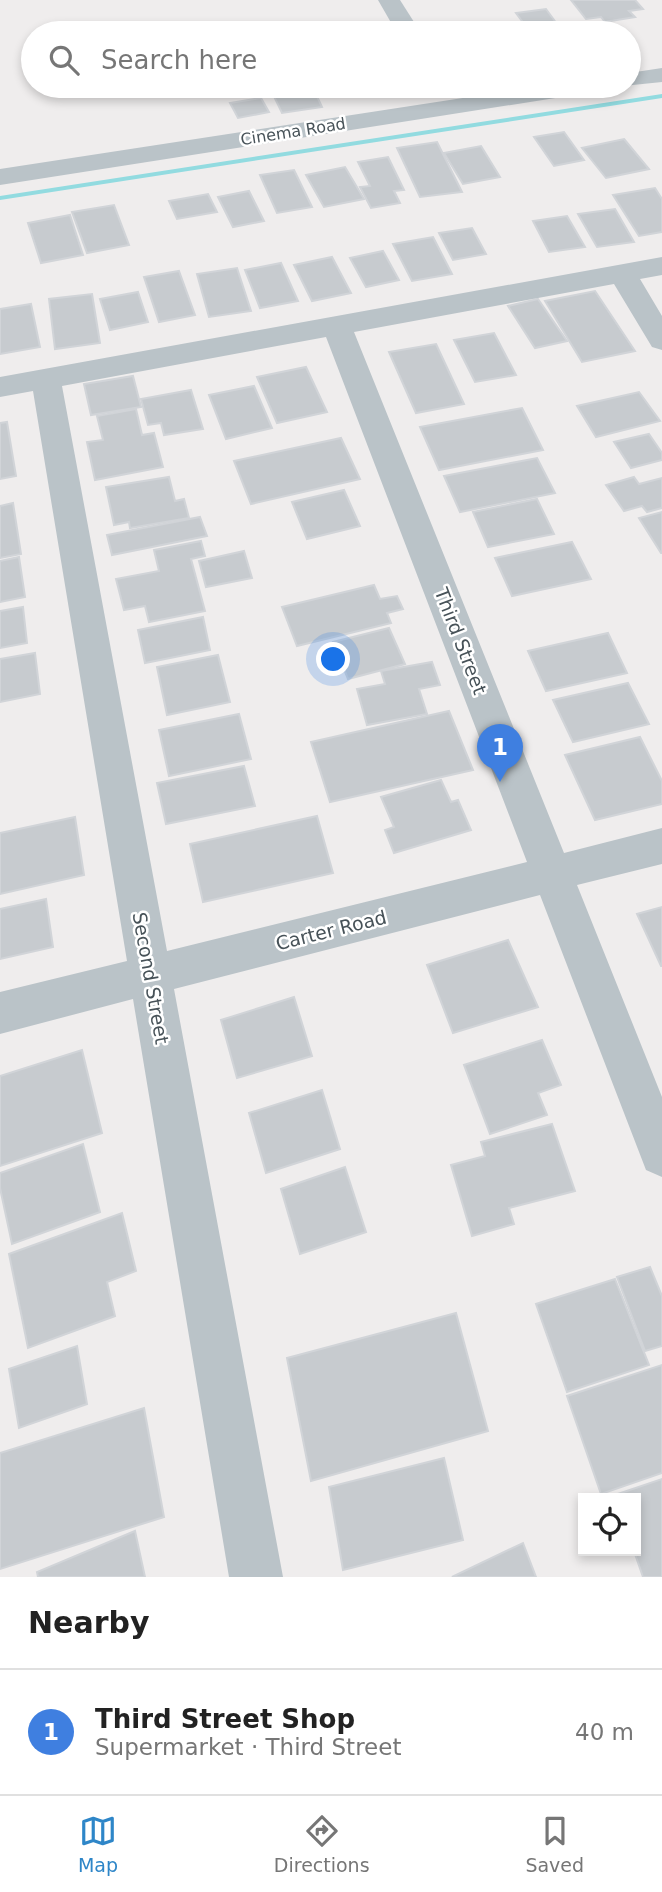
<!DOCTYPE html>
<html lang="en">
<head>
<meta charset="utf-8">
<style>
  :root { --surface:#fff; --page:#f6f6f6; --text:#222; --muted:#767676; --line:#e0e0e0; --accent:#2e86c8 }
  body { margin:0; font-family:"DejaVu Sans",sans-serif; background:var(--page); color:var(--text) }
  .controls { position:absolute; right:21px; bottom:21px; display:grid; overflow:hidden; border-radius:0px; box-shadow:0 4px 10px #0003 }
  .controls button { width:63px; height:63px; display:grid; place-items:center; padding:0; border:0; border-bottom:2px solid var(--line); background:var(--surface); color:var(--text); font:35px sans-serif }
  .you { position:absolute; left:334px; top:660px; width:24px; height:24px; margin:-18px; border:5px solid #fff; border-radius:50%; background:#1a73e8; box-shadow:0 0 0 10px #1a73e833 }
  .badge { display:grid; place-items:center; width:46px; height:46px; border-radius:50%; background:var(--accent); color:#fff; font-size:23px; font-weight:700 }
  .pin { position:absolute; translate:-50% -58px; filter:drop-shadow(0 2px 4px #0008) }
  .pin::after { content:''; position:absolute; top:37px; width:24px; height:21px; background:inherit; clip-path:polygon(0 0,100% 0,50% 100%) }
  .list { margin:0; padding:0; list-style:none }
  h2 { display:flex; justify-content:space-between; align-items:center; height:91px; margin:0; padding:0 28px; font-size:30px }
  h2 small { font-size:23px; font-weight:400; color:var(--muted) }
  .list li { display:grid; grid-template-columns:46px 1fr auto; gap:21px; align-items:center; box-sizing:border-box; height:126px; padding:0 28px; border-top:2px solid var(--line) }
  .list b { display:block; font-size:26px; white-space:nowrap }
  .list p { margin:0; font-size:23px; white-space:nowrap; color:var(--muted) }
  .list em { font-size:23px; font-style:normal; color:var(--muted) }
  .icon { flex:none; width:38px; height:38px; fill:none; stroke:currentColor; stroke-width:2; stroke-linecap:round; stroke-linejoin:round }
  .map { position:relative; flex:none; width:662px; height:1577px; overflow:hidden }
  .search { position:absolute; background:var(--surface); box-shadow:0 4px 10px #0003; left:21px; right:21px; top:21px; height:77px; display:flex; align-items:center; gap:18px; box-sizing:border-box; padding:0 24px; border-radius:38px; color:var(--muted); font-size:26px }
  .sheet { height:217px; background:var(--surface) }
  nav { display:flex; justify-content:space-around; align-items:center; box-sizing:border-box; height:98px; border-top:2px solid var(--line); background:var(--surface); font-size:19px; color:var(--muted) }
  nav a { display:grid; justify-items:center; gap:4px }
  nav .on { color:var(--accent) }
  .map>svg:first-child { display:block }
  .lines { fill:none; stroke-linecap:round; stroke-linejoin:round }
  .stream { fill:#92dbe0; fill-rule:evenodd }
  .building { fill:#c7cbcf; stroke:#d1d4d8; stroke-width:2 }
  .minor { fill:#bac3c8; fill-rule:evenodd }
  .labels { text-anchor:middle; stroke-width:5; stroke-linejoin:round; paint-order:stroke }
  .far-street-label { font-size:16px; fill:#475258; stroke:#fff }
  .street-label { font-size:19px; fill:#475258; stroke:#fff }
</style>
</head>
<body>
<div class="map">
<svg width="662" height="1577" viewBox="0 0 662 1577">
  <rect width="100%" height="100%" fill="#efeded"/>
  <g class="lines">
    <polygon class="stream" points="662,94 662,98 0,200 0,196"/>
  </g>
  <g class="building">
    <polygon points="571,0 635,0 643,9 629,11 635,17 605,22 601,17 586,19"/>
    <polygon points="546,9 557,24 565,23 573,33 531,33 516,13"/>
    <polygon points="227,86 259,86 262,91 231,96"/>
    <polygon points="269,86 322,86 313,88 322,107 282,113"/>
    <polygon points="261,98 269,112 238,118 230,103"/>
    <polygon points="564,132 584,160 554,166 534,137"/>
    <polygon points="624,139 649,169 606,178 582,148"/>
    <polygon points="437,142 462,192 420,197 397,148"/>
    <polygon points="481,146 500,177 463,184 444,153"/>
    <polygon points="388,157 404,190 394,191 400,203 371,208 360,187 370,186 358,162"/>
    <polygon points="345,167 364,199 324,207 306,175"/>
    <polygon points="294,170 312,207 277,213 260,175"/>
    <polygon points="655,188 662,199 662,232 639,236 613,195"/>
    <polygon points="249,191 264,221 233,227 218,197"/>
    <polygon points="208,194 217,212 177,219 169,201"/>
    <polygon points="114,205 129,245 87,253 72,212"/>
    <polygon points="615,209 634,242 597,247 578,214"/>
    <polygon points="70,215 83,255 41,263 28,223"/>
    <polygon points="567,216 585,247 549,252 533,221"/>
    <polygon points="472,228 486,254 453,260 439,233"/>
    <polygon points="433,237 452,274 412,281 393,244"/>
    <polygon points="383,251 399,280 366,287 350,258"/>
    <polygon points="332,257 351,293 312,301 294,265"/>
    <polygon points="281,263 298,301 260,308 245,270"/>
    <polygon points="237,268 251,311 209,317 197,274"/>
    <polygon points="179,271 195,315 159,322 144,277"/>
    <polygon points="595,291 635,351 582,362 545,301"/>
    <polygon points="138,292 148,322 110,330 100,299"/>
    <polygon points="92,294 100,343 55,349 49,299"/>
    <polygon points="538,299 567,341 535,348 508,306"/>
    <polygon points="31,304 40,347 0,354 0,309"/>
    <polygon points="494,333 516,375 475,382 454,340"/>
    <polygon points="436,344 464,404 416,413 389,352"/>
    <polygon points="306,367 327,412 277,423 257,377"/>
    <polygon points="133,376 141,407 91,415 84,384"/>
    <polygon points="254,386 272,428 226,439 209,395"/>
    <polygon points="191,390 203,429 164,435 161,423 148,425 141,399"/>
    <polygon points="639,392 660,421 596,437 577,406"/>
    <polygon points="522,408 543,450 439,470 420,427"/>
    <polygon points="136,409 142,435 154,433 163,467 95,480 87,442 103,440 97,416"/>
    <polygon points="7,422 16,476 0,479 0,423"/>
    <polygon points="649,434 662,453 662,460 631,468 614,442"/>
    <polygon points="341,438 360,479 251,504 234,461"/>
    <polygon points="537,458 555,493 460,512 444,476"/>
    <polygon points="169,477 175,501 184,499 189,518 130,528 129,522 114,525 106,487"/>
    <polygon points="634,477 639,484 662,478 662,508 647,512 642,506 624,511 606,485"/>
    <polygon points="344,490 360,526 307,539 292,502"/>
    <polygon points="537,499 554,534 488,547 473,512"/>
    <polygon points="13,503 21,554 0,558 0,506"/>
    <polygon points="662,512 662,553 661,553 639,518"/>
    <polygon points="200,517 207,536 112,555 107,535"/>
    <polygon points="201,541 205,556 191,559 205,611 149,622 145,606 124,610 116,579 159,571 154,550"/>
    <polygon points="572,542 591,579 512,596 495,558"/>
    <polygon points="244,551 252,578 206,587 199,561"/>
    <polygon points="19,557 25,597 0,602 0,561"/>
    <polygon points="374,585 380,599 397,596 403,609 387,613 391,623 297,646 282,607"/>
    <polygon points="23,607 27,643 0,648 0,611"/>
    <polygon points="203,617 210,650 145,663 138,630"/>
    <polygon points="389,628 405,664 348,679 333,642"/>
    <polygon points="608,633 627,673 546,691 528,651"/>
    <polygon points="35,653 40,694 0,702 0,659"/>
    <polygon points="218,655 230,702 167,715 157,667"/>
    <polygon points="432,662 440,685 419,689 427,714 367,725 357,689 385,684 381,671"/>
    <polygon points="628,683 649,724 573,742 553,700"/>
    <polygon points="449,711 473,770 330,802 311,742"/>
    <polygon points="239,714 251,759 169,776 159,730"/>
    <polygon points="640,737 662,781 662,804 595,820 565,755"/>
    <polygon points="244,766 255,806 166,824 157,783"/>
    <polygon points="441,780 451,802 458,800 471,830 394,853 385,830 394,827 381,797"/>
    <polygon points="317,816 333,873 203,902 190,844"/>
    <polygon points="75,817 84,875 0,894 0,833"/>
    <polygon points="46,899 53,947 0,959 0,909"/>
    <polygon points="662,907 662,966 661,966 637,914"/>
    <polygon points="508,940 538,1007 453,1033 427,965"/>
    <polygon points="294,997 312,1056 237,1078 221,1020"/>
    <polygon points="542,1040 561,1085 538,1093 547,1115 490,1134 464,1065"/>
    <polygon points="82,1050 102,1133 0,1166 0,1076"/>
    <polygon points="322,1090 340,1149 266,1173 249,1113"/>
    <polygon points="552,1124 575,1191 509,1208 514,1224 472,1236 451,1165 485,1156 481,1142"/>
    <polygon points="83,1144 100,1212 12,1244 0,1188 0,1173"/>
    <polygon points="345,1167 366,1232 300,1254 281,1189"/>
    <polygon points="122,1213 136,1271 107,1282 115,1316 28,1348 9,1254"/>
    <polygon points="650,1267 662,1296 662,1346 645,1351 617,1277"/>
    <polygon points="615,1279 649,1365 567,1392 536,1304"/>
    <polygon points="456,1313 488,1431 311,1481 287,1358"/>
    <polygon points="77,1346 87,1404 19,1428 9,1369"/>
    <polygon points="662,1365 662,1473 601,1494 567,1396"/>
    <polygon points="144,1408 164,1517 0,1569 0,1453"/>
    <polygon points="444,1458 463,1540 343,1570 329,1487"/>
    <polygon points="662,1479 662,1577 643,1577 634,1551 636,1498 616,1498 615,1495"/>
    <polygon points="135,1531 145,1577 38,1577 37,1572"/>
    <polygon points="523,1543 536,1577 452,1577"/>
  </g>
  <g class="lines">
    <g class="minor">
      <polygon points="378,0 400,0 421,33 397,33"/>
      <polygon points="662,68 662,82 623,86 629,86 629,73"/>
      <polygon points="541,86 599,86 596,91 587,93 0,185 0,169"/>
      <path d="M 662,257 L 662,275 L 640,279 L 662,316 L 662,350 L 652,347 L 614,284 L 354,332 L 564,853 L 662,828 L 662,864 L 577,885 L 662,1097 L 662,1177 L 646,1170 L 540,895 L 174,989 L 283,1577 L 229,1577 L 133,999 L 0,1034 L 0,992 L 127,961 L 33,391 L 0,397 L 0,377 ZM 326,337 L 527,862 L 167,951 L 62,386 Z"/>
    </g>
  </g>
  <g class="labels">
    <g class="far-street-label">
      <text transform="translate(293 131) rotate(-9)" y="6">Cinema Road</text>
    </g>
    <g class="street-label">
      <text transform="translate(461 641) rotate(69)" y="7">Third Street</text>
      <text transform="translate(331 930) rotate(-14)" y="7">Carter Road</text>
      <text transform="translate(151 978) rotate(80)" y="7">Second Street</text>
    </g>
  </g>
</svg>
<div class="controls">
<button><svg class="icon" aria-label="locate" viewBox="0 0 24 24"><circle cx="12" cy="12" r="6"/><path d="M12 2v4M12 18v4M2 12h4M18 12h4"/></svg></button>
</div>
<div class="you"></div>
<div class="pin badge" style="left:500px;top:782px;background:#3f7fe0">1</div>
<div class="search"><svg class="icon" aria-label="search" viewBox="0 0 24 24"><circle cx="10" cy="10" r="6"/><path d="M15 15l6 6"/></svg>Search here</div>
</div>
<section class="sheet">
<h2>Nearby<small></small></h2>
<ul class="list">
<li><span class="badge" style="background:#3f7fe0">1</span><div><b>Third Street Shop</b><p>Supermarket · Third Street</p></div><em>40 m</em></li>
</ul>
</section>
<nav>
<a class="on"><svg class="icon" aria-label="map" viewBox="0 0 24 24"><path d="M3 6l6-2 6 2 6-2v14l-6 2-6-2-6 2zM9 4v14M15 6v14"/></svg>Map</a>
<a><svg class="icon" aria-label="directions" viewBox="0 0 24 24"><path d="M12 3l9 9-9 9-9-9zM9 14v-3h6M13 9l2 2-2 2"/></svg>Directions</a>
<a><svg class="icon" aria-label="saved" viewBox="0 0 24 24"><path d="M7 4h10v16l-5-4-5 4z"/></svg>Saved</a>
</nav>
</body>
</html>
